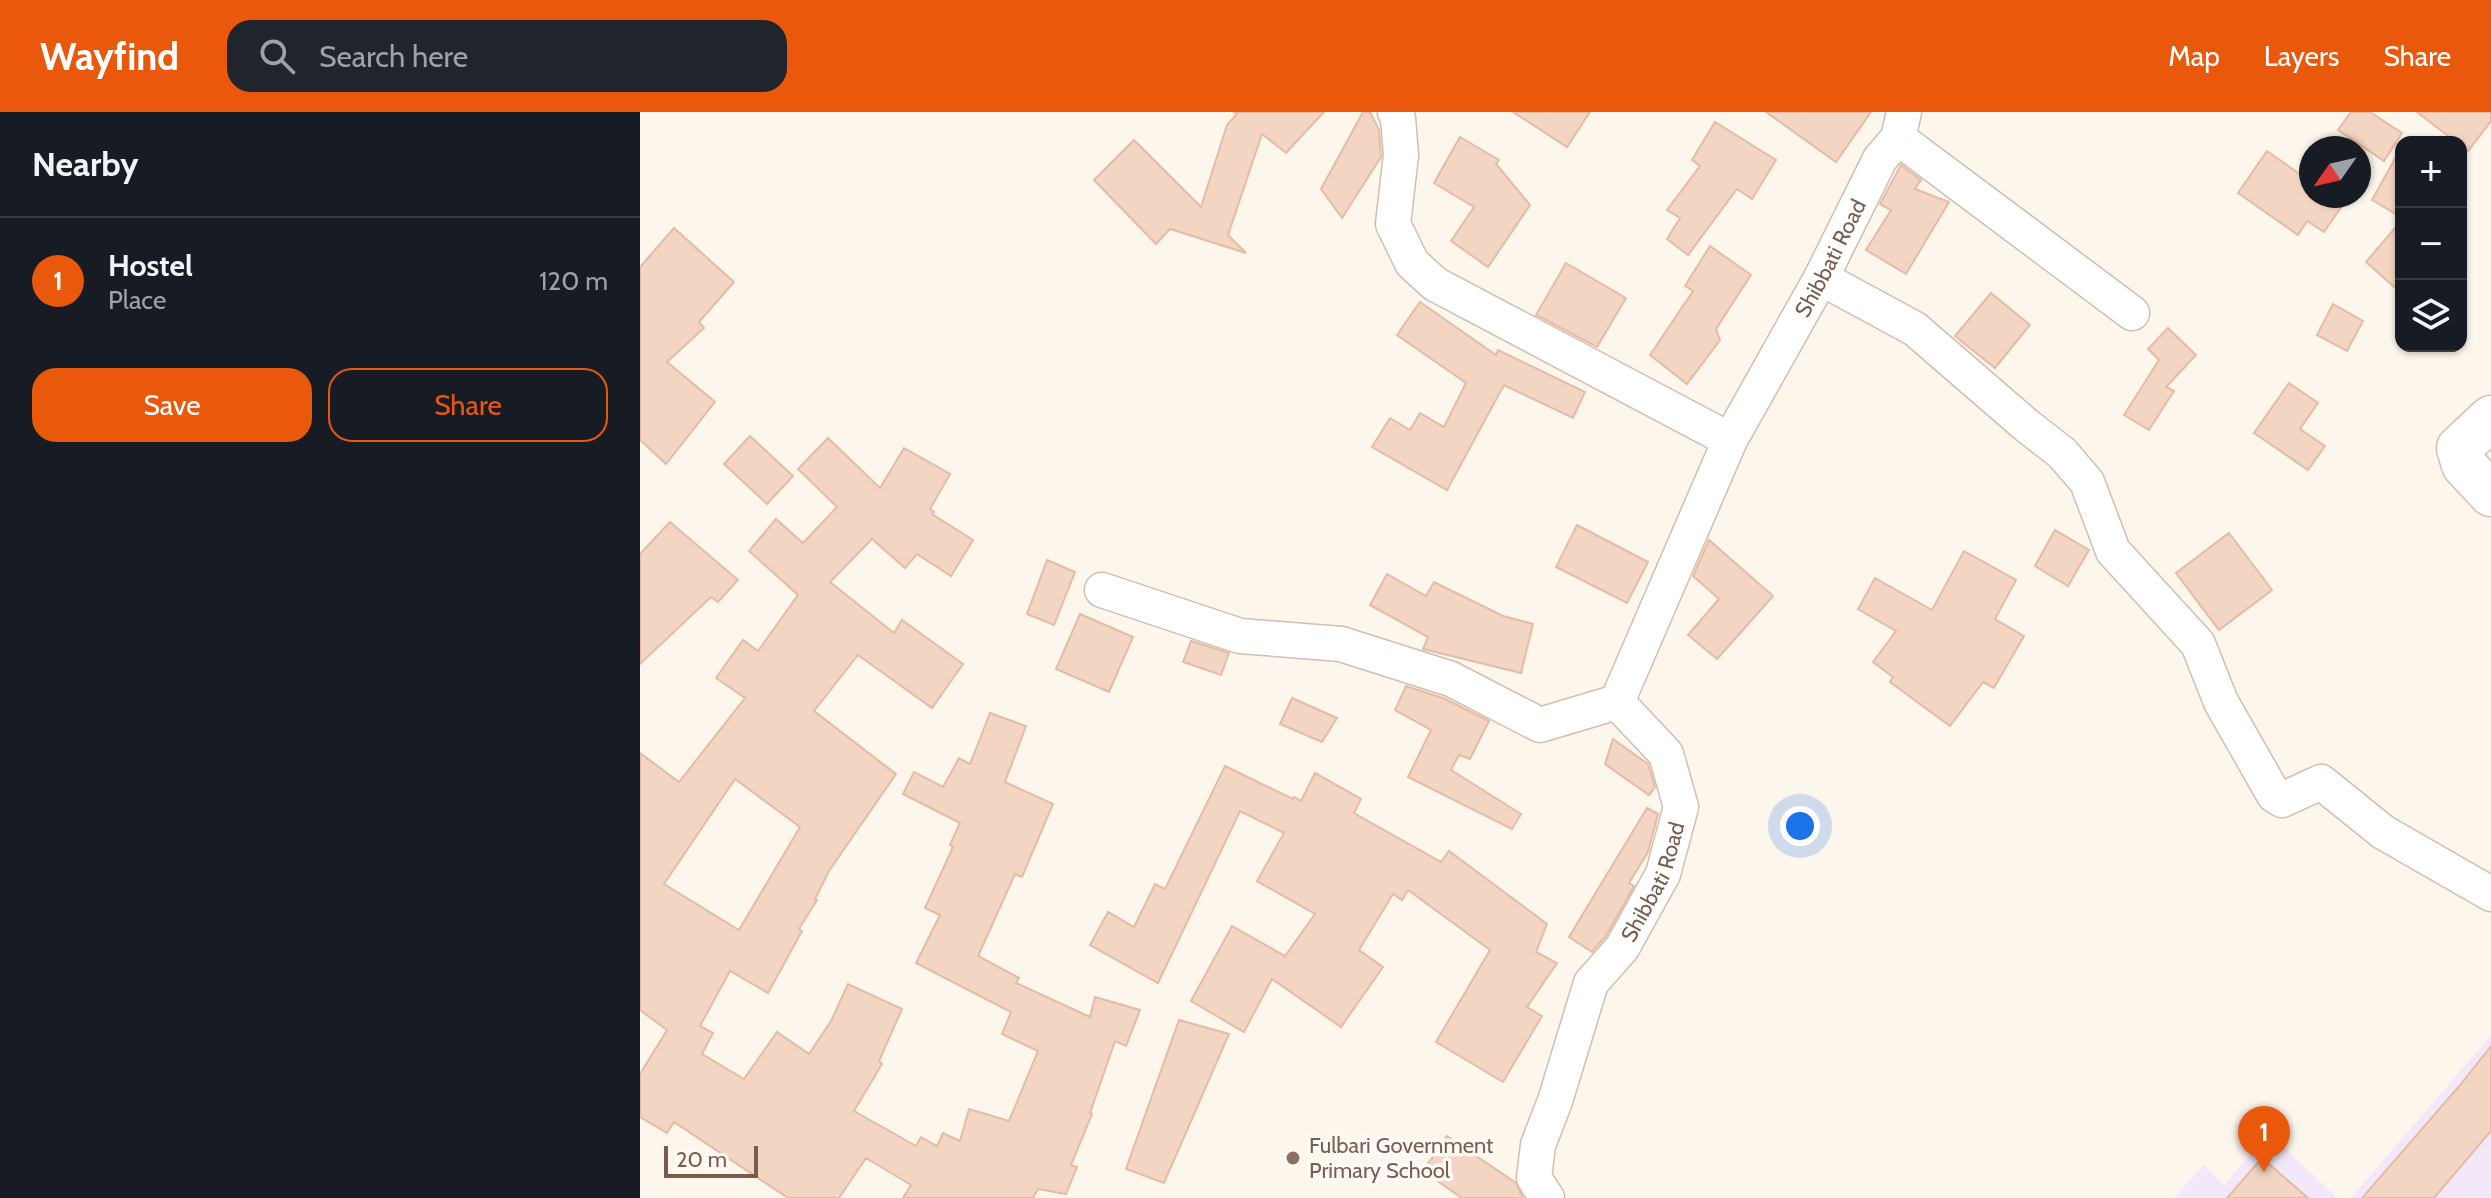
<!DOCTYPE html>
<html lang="en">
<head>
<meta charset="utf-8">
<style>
  :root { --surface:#171b24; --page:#20242c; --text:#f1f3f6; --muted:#9ea1a6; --line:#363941; --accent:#ea580c }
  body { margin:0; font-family:Cabin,sans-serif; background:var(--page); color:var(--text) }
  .controls { position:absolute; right:24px; top:24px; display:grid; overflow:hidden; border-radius:16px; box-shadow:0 2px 6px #0004 }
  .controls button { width:72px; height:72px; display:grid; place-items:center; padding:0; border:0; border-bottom:2px solid var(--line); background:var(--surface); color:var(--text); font:40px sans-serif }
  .compass { position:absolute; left:1659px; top:24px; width:72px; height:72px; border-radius:50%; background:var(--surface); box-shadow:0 2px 6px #0004; rotate:236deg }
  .scale { position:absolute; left:24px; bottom:20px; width:94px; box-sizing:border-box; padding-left:8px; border:4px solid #7a5c4d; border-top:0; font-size:22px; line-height:28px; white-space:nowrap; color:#7a5c4d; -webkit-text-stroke:6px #fffaf3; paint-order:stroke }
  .you { position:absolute; left:1160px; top:714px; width:28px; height:28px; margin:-20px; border:6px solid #fff; border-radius:50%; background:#1a73e8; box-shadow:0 0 0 12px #1a73e833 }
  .badge { display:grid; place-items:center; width:52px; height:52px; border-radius:50%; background:var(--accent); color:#fff; font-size:26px; font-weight:700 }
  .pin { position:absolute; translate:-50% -66px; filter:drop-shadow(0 2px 4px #0008) }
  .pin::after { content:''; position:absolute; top:42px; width:28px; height:24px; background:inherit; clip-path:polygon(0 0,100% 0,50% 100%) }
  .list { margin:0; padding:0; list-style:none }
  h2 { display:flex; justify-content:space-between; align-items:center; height:104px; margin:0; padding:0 32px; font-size:34px }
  h2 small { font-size:26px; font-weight:400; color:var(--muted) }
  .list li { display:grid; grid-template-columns:52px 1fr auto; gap:24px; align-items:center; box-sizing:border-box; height:128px; padding:0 32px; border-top:2px solid var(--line) }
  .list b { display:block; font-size:30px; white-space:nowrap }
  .list p { margin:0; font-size:26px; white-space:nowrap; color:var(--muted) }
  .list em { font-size:26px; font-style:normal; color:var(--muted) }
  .actions { display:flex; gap:16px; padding:24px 32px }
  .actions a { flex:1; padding:18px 0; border:2px solid var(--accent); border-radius:24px; text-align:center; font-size:28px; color:var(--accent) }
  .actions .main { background:var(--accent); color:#fff }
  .icon { flex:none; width:44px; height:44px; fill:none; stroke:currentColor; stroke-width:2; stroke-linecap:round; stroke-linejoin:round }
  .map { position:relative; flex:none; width:1851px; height:1086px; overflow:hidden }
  header { display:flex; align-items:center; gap:48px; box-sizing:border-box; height:112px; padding:0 40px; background:var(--accent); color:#fff }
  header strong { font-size:38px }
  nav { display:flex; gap:44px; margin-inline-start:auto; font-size:28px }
  .search { width:560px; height:72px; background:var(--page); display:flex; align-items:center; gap:20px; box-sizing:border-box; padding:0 28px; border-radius:24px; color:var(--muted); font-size:30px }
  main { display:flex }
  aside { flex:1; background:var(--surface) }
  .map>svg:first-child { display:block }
  .education { fill:#f3e8fa }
  .building { fill:#f3d5c3; stroke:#e6bba3; stroke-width:2; fill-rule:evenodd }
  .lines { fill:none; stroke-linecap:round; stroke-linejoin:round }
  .street-casing { stroke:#d1beb0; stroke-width:37 }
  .secondary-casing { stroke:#d6c0b0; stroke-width:47 }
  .street { stroke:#fff; stroke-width:34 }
  .secondary { stroke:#fff; stroke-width:44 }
  .education-dot { fill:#8d6e63; stroke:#fffaf3; stroke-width:3 }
  .labels { text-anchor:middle; stroke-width:7; stroke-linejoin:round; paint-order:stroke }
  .street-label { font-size:22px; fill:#7a5c4d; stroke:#fffaf3 }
  .education-label { font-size:22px; fill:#785e54; stroke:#fffaf3; text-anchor:start }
</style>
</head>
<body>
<header>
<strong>Wayfind</strong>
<div class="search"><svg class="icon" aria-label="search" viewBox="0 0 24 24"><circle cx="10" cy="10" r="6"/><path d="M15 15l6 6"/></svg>Search here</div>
<nav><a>Map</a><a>Layers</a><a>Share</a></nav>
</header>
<main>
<aside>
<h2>Nearby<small></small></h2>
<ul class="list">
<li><span class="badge">1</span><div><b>Hostel</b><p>Place</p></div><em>120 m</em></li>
</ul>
<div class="actions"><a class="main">Save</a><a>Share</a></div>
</aside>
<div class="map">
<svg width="1851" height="1086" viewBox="0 0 1851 1086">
  <rect width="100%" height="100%" fill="#fdf6ec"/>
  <g class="education">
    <polygon points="1851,923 1851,1086 1711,1086"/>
    <polygon points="1629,1021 1697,1086 1534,1086 1564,1053 1584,1073"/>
  </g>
  <g class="building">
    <polygon points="594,0 684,0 646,41 622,22 588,123 606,141 530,117 516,132 454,68 494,28 561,95 587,13 597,2"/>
    <polygon points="723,0 730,0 739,18 741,45 702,106 681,77"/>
    <polygon points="873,0 950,0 927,35"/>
    <polygon points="1126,0 1231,0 1196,50"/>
    <polygon points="1711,0 1730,0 1762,21 1744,49 1698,18"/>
    <polygon points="1777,0 1851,0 1851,9 1828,39 1821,34 1821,30 1816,30"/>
    <polygon points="1075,10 1136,48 1112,87 1097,77 1048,143 1027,127 1040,106 1027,98 1060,54 1052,48"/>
    <polygon points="820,25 859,48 856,52 890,93 848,155 811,129 834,95 794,71"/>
    <polygon points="1761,36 1761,105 1732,88"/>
    <polygon points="1627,39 1671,70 1671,84 1709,84 1684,120 1667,109 1658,123 1598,81"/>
    <polygon points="1261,53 1281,68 1275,77 1309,90 1266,162 1226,138 1251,98 1240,92"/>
    <polygon points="1761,109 1761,181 1726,150"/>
    <polygon points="34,116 94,170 59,210 64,216 27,250 75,290 26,352 0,328 0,155"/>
    <polygon points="1070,134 1111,163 1076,217 1080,228 1047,272 1010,243 1053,179 1045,174"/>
    <polygon points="926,151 986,186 957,235 896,203"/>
    <polygon points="1351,181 1390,213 1355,256 1315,224"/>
    <polygon points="780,190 856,243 858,238 945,280 933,306 864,273 807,378 732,335 750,306 770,318 780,301 804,315 826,271 757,223"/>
    <polygon points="1693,192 1723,209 1707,239 1677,223"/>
    <polygon points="1528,216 1556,243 1526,275 1534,279 1509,318 1484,303 1519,248 1508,237"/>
    <polygon points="1649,271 1678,291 1660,317 1685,334 1668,358 1614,321"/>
    <polygon points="110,324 153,364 127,392 84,352"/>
    <path d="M 188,326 L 240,376 L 264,336 L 310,362 L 290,397 L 294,400 L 292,402 L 333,428 L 311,464 L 277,442 L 265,456 L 232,427 L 190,470 L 254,521 L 262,508 L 323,552 L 292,596 L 218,543 L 174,599 L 256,662 L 189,759 L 175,787 L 177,788 L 159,817 L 162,819 L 128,881 L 90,859 L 60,914 L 73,921 L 62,942 L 104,967 L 137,920 L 169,942 L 191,909 L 208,872 L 262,897 L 239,949 L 242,952 L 214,999 L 276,1034 L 281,1025 L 297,1034 L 303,1021 L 320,1029 L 329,997 L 369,1009 L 398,939 L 362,922 L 371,900 L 276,851 L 300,803 L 285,796 L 313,735 L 310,733 L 320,711 L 263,682 L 274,660 L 303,675 L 319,646 L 330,652 L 350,601 L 386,614 L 365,670 L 413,692 L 382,765 L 375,762 L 338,844 L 379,866 L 376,871 L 450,905 L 455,885 L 500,898 L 486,934 L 475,929 L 450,1001 L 452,1002 L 431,1053 L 437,1055 L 426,1082 L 398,1077 L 393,1086 L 263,1086 L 271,1073 L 226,1046 L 199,1086 L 148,1086 L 34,1010 L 27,1021 L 0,1005 L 0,962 L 27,918 L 0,898 L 0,641 L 39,670 L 105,586 L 76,566 L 103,528 L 118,539 L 158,483 L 109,439 L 136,407 L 163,431 L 197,395 L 158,357 ZM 95,667 L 160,715 L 99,818 L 24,772 Z"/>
    <polygon points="30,410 98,468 78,490 71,485 0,552 0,442"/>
    <polygon points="937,413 1008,450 987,491 916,455"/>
    <polygon points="1415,418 1449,438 1428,474 1395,454"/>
    <polygon points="1589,421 1632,478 1579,518 1536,461"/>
    <polygon points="1069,428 1133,484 1077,547 1048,523 1079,487 1053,464"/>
    <polygon points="1324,439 1376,468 1355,507 1384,524 1354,576 1343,570 1310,614 1250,570 1253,565 1233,550 1256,519 1218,497 1235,466 1292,498"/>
    <polygon points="407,448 435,460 414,513 387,502"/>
    <polygon points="747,462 786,484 794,470 863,504 893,512 881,561 783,537 788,525 730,493"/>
    <polygon points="440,502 493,525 469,580 416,557"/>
    <polygon points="551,529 589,541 581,563 543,550"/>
    <polygon points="766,574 803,586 849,609 830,647 819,643 811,658 881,702 872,717 768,665 791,618 755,598"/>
    <polygon points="652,586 697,606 682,630 640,612"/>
    <polygon points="973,627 1008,652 1015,675 1009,683 965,652"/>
    <polygon points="585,654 653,687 654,685 661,689 675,661 721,687 714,701 801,750 809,739 907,812 896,840 917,851 887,895 902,904 863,970 796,930 850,838 768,778 762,788 753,782 719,838 743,855 701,915 632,867 604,920 551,889 592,814 645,844 675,802 617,769 644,721 600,699 518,871 450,833 468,800 494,815 515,772 525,777"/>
    <polygon points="1007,696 1018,702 1008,740 989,771 994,774 966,824 952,840 929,825"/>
    <polygon points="539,908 589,922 524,1071 486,1057"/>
    <polygon points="1851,934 1851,1019 1794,1086 1722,1086 1821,972"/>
    <polygon points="807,1024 876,1071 883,1086 822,1086 783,1059"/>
    <polygon points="1622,1046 1668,1086 1587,1086"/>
  </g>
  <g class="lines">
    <g class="street-casing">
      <g id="street">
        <polyline points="755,0 758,6 761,43 753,112 772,151 795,172 1090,328"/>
        <polyline points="1258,26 1492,201"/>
        <polyline points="1181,166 1275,217 1386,313 1422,341 1447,370 1473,439 1558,532 1581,590 1634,683 1642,688 1681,670 1743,720 1851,782"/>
        <polyline points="462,478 600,524 701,532 811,567 900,613 977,590"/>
        <path id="s1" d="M 907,1086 L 894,1066 L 898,1033 L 915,989 L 951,871 L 982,836 L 1023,762 L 1041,695 L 1026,642 L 977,590 L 1090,328 L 1181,166 L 1240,47 L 1258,26 L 1264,0"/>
      </g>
    </g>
    <g class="secondary-casing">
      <polyline id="secondary" points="1851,306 1819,336 1824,353 1851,382"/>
    </g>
    <use href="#street" class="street"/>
    <use href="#secondary" class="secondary"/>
  </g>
  <circle class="education-dot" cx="653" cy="1046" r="8"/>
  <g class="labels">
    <g class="street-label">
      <text dy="8" stroke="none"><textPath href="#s1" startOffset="1048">Shibbati Road</textPath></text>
      <text dy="8" stroke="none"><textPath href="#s1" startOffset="348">Shibbati Road</textPath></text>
    </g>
    <g class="education-label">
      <text x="669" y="1041">Fulbari Government<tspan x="669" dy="25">Primary School</tspan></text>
    </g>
  </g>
</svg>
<div class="controls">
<button>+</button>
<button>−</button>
<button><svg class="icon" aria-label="layers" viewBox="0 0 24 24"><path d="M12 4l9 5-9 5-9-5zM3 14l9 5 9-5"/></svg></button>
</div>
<svg class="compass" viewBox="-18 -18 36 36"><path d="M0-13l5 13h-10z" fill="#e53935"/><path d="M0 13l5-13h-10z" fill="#9ea1a6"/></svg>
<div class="scale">20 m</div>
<div class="you"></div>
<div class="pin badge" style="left:1624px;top:1060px">1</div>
</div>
</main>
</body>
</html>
